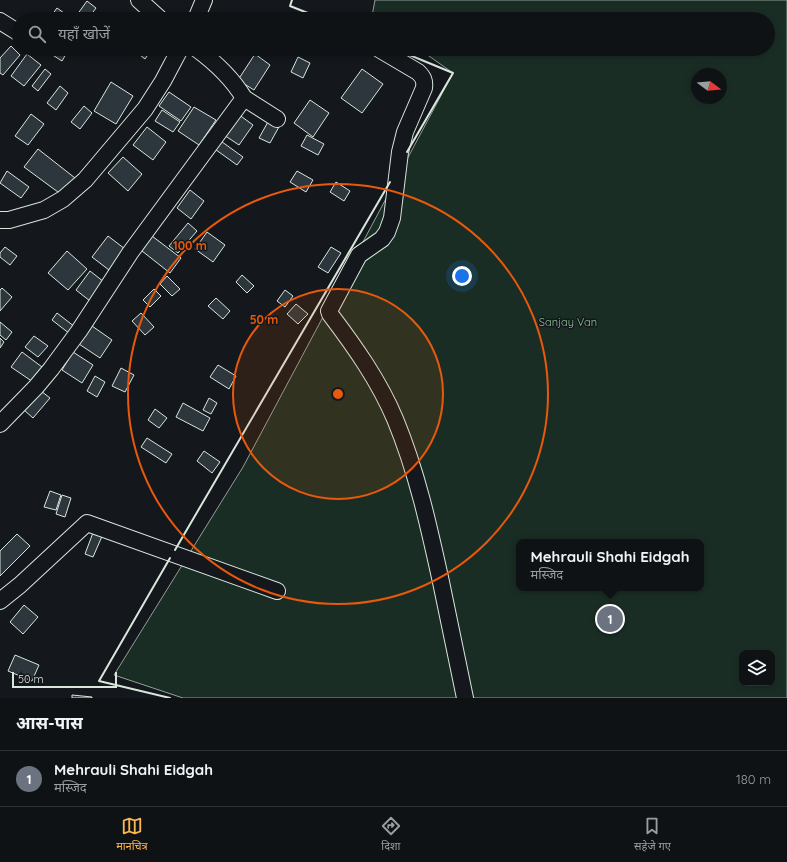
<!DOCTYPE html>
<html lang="hi">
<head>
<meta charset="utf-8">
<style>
  :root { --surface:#0f1215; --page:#181b1e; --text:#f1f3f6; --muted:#9b9ea0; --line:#2f3234; --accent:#ffb74d }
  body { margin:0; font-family:Quicksand,"Noto Sans Devanagari",sans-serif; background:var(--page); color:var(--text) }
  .controls { position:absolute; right:12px; bottom:12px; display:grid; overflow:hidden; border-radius:8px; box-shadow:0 2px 6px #0003 }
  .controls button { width:36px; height:36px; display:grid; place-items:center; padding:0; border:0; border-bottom:1px solid var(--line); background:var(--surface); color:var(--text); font:20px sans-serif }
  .compass { position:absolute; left:691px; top:68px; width:36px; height:36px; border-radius:50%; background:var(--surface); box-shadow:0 2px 6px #0003; rotate:106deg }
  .scale { position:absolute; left:12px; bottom:10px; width:105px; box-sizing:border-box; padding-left:4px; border:2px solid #d8e6dc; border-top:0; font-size:11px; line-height:14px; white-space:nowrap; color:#d8e6dc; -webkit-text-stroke:3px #14181c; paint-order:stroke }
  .you { position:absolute; left:462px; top:276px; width:14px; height:14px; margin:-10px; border:3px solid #fff; border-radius:50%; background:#1a73e8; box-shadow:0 0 0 6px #1a73e833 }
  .badge { display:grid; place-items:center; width:26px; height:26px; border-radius:50%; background:var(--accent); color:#fff; font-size:13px; font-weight:700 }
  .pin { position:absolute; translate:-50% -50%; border:2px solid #fff; box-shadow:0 1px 4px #0006 }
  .popup { position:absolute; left:516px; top:539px; width:188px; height:52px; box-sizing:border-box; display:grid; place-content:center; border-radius:8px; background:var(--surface); filter:drop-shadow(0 1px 3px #0005); font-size:13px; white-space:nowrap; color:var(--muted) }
  .popup b { font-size:15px; color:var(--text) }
  .popup::after { content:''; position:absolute; left:50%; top:100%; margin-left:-8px; border:8px solid transparent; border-top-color:var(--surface) }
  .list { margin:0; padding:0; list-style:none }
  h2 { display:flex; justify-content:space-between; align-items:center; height:52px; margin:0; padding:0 16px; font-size:17px }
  h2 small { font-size:13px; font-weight:400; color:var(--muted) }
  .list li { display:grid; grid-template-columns:26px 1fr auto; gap:12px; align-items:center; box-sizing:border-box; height:56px; padding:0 16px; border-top:1px solid var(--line) }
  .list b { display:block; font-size:15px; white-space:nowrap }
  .list p { margin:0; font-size:13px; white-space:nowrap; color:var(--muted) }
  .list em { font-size:13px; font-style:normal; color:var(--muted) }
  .icon { flex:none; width:22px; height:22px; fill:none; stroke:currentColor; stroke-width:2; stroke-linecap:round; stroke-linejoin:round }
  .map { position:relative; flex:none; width:787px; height:698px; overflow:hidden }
  .search { position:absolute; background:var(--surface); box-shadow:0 2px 6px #0003; left:12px; right:12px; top:12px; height:44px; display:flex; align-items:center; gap:10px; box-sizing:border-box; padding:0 14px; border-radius:22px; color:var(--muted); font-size:15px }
  .sheet { height:108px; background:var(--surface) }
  nav { display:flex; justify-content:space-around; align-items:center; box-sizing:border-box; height:56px; border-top:1px solid var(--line); background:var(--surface); font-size:11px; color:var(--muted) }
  nav a { display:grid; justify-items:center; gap:2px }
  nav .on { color:var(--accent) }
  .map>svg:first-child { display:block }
  .green { fill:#1a2d24; stroke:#939e99; fill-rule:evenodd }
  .building { fill:#2c363c; stroke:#d8e6dc }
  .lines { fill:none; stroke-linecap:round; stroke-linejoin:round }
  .minor-casing { stroke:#d8e6dc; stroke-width:18 }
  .minor { stroke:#14181c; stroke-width:16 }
  .wall { stroke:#d8e6dc; stroke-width:2 }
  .ring { fill:none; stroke:#e8590c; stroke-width:2 }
  .labels { text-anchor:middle; stroke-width:3; stroke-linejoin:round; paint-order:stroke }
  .park-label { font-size:11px; fill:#8ac095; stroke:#14181c }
  .centre { fill:#e8590c; stroke:#14181c; stroke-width:2 }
  .ring-label { font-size:12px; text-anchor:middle; font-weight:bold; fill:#e8590c; stroke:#14181c; stroke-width:3; stroke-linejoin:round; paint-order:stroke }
</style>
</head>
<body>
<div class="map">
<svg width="787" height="698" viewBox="0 0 787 698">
  <rect width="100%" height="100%" fill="#14181c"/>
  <path class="green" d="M 375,0 L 787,0 L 787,698 L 183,698 L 114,675 L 243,467 L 453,73 L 419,49 L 768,49 L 768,19 L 375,19 L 372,16 ZM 697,74 L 721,74 L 721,98 L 697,98 ZM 519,542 L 701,542 L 701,588 L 519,588 ZM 742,653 L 772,653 L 772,683 L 742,683 Z"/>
  <g class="building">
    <polygon points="87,1 96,8 88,19 74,19"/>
    <polygon points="57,8 71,18 70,19 49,19"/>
    <polygon points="11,46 20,55 3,75 0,73 0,58"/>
    <polygon points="43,49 69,49 62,61"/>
    <polygon points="138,49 152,49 145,59 136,52"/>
    <polygon points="27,54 41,65 24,86 11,76"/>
    <polygon points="255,54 270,65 254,90 238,80"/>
    <polygon points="298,57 310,63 303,78 291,72"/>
    <polygon points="45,69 51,74 38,91 32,86"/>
    <polygon points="362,69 383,84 362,113 341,98"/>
    <polygon points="111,82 133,96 116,124 94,111"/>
    <polygon points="60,86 68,93 56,110 47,103"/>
    <polygon points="169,92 191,107 181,121 159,106"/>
    <polygon points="310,100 329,113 313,137 294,123"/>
    <polygon points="84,106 92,113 80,129 71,122"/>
    <polygon points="194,107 216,120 199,145 178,131"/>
    <polygon points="162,110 180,122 173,132 155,121"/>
    <polygon points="31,114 44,124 28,145 15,136"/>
    <polygon points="238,114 253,125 239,145 224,135"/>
    <polygon points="269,120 280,125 270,143 259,138"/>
    <polygon points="147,127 166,142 153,160 133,145"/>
    <polygon points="307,135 324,144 318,155 301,146"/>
    <polygon points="218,139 243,157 237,165 212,147"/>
    <polygon points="38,149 75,178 62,195 24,167"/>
    <polygon points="123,157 142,174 128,191 108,173"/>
    <polygon points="7,171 29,187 21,198 0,183"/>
    <polygon points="297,171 313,180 306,192 290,182"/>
    <polygon points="336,182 350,191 344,201 330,192"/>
    <polygon points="190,190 204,201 191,219 177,208"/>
    <polygon points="188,223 197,231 178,253 169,246"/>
    <polygon points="207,232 225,245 213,262 195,249"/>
    <polygon points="148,233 181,258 170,273 137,247"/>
    <polygon points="108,236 125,249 109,270 92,257"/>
    <polygon points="5,247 17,256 10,265 0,257 0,253"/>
    <polygon points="331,247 341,253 328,273 318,267"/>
    <polygon points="67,251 87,269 68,290 48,273"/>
    <polygon points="90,271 104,282 90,301 76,290"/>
    <polygon points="242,275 254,286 247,293 236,282"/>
    <polygon points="167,276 180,289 172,296 160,284"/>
    <polygon points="2,288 12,297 0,311 0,290"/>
    <polygon points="154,289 161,296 150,307 143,300"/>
    <polygon points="285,290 293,296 285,307 277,301"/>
    <polygon points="216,298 230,311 223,319 208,306"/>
    <polygon points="296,304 308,314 298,324 287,314"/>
    <polygon points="57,313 75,327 70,334 52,320"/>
    <polygon points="141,313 154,327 145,335 132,321"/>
    <polygon points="0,322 12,332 6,340 0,335"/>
    <polygon points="92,326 112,340 100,358 79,344"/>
    <polygon points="34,336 48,346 38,357 25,347"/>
    <polygon points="0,338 4,342 0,348"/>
    <polygon points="22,352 46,370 36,384 11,367"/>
    <polygon points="73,352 93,365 82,383 62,370"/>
    <polygon points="218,365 236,376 229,389 210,377"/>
    <polygon points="121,368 134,375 125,392 112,386"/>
    <polygon points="95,376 105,382 97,397 87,391"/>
    <polygon points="41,391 50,398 33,418 24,410"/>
    <polygon points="209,398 217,403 211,414 203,410"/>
    <polygon points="183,403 210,418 203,431 176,417"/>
    <polygon points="155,409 167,418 159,428 148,420"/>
    <polygon points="147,438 172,454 166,463 141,447"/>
    <polygon points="204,451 220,462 212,473 197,461"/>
    <polygon points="50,491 61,495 56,510 44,507"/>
    <polygon points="62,495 71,498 65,517 56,514"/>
    <polygon points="94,530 103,534 93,557 85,554"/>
    <polygon points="17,534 30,546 0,576 0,551"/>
    <polygon points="24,605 38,617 23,634 10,622"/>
    <polygon points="15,655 39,665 32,681 8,671"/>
    <polygon points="72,695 92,697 92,698 72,698"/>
  </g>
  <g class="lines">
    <g class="minor-casing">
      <g id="minor">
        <polyline points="139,0 160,19"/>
        <polyline points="196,19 204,0"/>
        <polyline points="0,21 19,33"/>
        <path d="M 197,49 C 216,63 232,78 244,98"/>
        <path d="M 379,49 L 418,72 C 423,77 425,80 424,88 L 405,132 L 400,152 L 392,218 L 387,232 L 382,239 L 359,255 L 329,311 L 330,314 C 355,347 379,381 395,419 C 417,472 429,527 441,582 C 449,621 457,659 465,698"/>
        <polyline points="0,220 9,220 44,210 63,199 85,180 145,109 163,81 180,49"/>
        <polyline points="0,424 36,387 51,369 79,331 130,253 244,98 277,119"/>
        <polyline points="0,601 20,585 87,523 277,591"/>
      </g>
    </g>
    <use href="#minor" class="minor"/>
    <g class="wall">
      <polyline points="292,0 290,6 323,19"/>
      <polyline points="395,49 453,73 407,152"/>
      <polyline points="175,550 390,182"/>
      <polyline points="170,698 99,681 170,558"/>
    </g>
  </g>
  <circle cx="338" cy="394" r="105" fill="#e8590c" fill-opacity=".12"/>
  <g class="ring">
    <circle cx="338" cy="394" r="105"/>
    <circle cx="338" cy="394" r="210"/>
  </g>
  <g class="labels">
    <g class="park-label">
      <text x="568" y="326">Sanjay Van</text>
    </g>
  </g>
  <circle cx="338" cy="394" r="6" class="centre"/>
  <g class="ring-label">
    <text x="190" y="250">100 m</text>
    <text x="264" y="324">50 m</text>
  </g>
</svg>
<div class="controls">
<button><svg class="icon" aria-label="layers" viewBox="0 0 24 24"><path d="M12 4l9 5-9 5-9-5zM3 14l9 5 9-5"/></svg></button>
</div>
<svg class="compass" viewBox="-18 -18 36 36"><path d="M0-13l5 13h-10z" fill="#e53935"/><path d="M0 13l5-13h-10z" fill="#9b9ea0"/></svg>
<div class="scale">50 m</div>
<div class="you"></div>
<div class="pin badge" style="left:610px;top:619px;background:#6b7280">1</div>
<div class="popup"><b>Mehrauli Shahi Eidgah</b>मस्जिद</div>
<div class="search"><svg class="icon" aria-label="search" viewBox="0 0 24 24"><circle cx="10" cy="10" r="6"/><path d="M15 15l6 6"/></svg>यहाँ खोजें</div>
</div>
<section class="sheet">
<h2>आस-पास<small></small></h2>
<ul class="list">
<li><span class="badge" style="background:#6b7280">1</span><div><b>Mehrauli Shahi Eidgah</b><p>मस्जिद</p></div><em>180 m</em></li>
</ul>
</section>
<nav>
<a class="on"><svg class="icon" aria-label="map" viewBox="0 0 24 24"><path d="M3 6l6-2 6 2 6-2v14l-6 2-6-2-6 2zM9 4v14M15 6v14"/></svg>मानचित्र</a>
<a><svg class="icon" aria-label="directions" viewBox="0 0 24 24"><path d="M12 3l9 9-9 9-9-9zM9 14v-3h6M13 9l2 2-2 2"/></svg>दिशा</a>
<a><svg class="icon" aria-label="saved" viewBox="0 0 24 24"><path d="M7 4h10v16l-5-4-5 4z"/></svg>सहेजे गए</a>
</nav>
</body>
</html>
